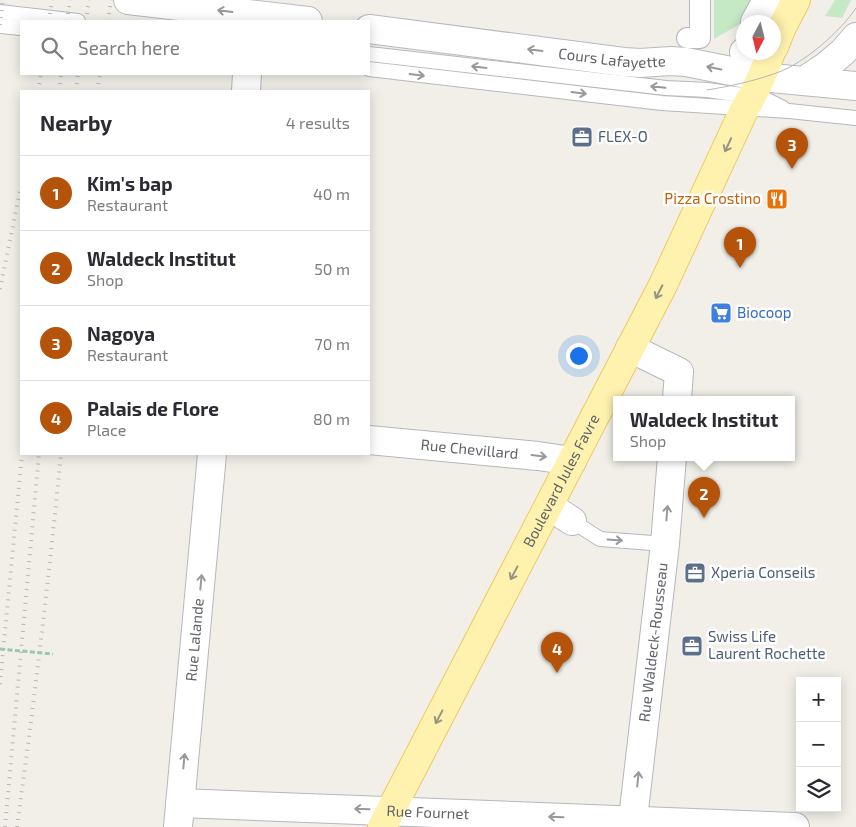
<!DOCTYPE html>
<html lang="en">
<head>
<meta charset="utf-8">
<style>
  :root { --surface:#fff; --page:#f7f7f7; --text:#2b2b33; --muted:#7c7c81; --line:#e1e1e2; --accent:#b45309 }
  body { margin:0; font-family:"Exo 2",sans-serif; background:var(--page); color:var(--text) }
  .controls { position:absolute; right:15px; bottom:15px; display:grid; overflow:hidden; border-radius:0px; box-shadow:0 2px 12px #0003 }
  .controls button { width:45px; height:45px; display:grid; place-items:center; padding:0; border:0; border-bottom:1px solid var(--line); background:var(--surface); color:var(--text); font:25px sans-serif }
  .compass { position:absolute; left:736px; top:15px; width:45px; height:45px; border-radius:50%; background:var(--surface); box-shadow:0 2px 12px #0003; rotate:187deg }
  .you { position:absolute; left:578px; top:355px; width:18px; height:18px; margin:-12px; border:4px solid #fff; border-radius:50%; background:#1a73e8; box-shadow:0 0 0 8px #1a73e833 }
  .badge { display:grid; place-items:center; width:32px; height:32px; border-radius:50%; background:var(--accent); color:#fff; font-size:16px; font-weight:700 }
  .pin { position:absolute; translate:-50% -41px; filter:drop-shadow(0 1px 2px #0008) }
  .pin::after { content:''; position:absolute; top:26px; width:18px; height:15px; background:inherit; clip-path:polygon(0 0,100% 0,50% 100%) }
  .popup { position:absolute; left:613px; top:396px; width:182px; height:65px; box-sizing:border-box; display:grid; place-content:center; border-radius:0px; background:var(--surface); filter:drop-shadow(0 1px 4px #0005); font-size:16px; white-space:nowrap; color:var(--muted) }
  .popup b { font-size:19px; color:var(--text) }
  .popup::after { content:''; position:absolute; left:50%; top:100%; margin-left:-10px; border:10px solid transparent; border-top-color:var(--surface) }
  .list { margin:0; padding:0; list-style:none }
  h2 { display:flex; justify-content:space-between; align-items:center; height:65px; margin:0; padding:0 20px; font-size:21px }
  h2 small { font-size:16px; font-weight:400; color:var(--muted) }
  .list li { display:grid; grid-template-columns:32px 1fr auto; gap:15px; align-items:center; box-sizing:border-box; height:75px; padding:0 20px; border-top:1px solid var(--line) }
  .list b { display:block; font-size:19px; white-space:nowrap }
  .list p { margin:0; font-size:16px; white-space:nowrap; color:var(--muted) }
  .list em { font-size:16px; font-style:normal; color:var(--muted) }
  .icon { flex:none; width:28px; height:28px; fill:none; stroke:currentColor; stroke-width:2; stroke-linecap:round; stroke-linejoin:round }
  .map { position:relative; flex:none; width:856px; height:827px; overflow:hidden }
  .search { position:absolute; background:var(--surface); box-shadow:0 2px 12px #0003; left:20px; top:20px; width:350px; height:55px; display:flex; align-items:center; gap:12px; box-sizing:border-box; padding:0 18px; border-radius:0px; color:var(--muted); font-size:19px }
  .panel { position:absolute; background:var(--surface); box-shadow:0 2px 12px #0003; left:20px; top:90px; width:350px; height:365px; border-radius:0px }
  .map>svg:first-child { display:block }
  .green { fill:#c5e8c5 }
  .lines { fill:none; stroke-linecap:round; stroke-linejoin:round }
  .service-casing { stroke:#b5b8bc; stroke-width:16 }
  .pedestrian-casing { stroke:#b5b8bc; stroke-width:22 }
  .minor-casing { stroke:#b5b8bc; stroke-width:30 }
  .secondary-casing { stroke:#b6babf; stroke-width:30 }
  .primary-casing { stroke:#f2c960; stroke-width:30 }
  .path { stroke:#9cc7a9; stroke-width:3; stroke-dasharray:5 2.5; stroke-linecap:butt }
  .service { stroke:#fff; stroke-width:14 }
  .pedestrian { stroke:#fff; stroke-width:20 }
  .minor { stroke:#fff; stroke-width:28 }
  .secondary { stroke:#fff; stroke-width:28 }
  .primary { stroke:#fff2af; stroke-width:28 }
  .tram { stroke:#b6b7b8; stroke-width:1 }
  .rail { stroke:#b6b7b8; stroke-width:4; stroke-dasharray:1 6; stroke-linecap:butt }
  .oneway { stroke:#979a9d }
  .oneway2 { stroke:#979581 }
  .labels { text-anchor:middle; stroke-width:5; stroke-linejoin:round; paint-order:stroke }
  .street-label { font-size:15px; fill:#5f6368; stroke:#fff }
  .service-label { font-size:15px; fill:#4e5e75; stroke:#fff; text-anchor:start }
  .food-label { font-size:15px; fill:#c56008; stroke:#fff; text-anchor:end }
  .shop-label { font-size:15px; fill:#366cbe; stroke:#fff; text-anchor:start }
</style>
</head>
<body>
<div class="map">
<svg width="856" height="827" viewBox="0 0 856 827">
  <rect width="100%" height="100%" fill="#f1efe8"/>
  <g class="green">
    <polygon points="714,0 752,0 740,24 714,39"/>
    <polygon points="835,0 851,0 842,18 825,16"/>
  </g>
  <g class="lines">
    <g class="service-casing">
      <g id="service">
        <polyline points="0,12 78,21"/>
        <polyline points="0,26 21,28"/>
        <polyline points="369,54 666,88 707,90 763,98 783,108"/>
        <polyline points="369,69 662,103 789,111 856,118"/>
        <polyline points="572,521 600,539 665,544"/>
      </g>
    </g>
    <g class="pedestrian-casing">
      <polyline id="pedestrian" points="687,38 700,38 700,0"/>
    </g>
    <g class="minor-casing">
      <g id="minor">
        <polyline points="755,22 767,0"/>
        <polyline points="744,52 761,77"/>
        <polyline points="804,81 825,67 843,52 856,37"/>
        <polyline points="246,91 247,74"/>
        <polyline points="630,348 679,372 677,399"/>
        <path id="s1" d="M 369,440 L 538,456 L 572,461"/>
        <polyline points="549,506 572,521"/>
        <path id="s2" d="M 180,803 L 795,827"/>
        <path id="s3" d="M 178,827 L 212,454"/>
        <path id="s4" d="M 632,827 L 665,544 L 672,457"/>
      </g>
    </g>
    <g class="secondary-casing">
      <g id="secondary">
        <polyline points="128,0 308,21"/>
        <path id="s5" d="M 369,29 L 624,62 L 640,63 L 671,61 L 686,62 L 761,77 L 856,86"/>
      </g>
    </g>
    <g class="primary-casing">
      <g id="primary">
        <polyline points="774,47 782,27 796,0"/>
        <path id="s6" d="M 382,827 L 663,285 L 745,108 C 756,91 764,72 771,52"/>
      </g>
    </g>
    <polyline class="path" points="0,649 53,654"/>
    <use href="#service" class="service"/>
    <use href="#pedestrian" class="pedestrian"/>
    <use href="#minor" class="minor"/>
    <use href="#secondary" class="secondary"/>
    <use href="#primary" class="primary"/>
    <path class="tram" d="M 707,90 C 731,86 755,81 779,72 C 804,63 841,31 856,8"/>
    <g class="rail">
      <polyline points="49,21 52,0"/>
      <polyline points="67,21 70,0"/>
      <polyline points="86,21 89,0"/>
      <polyline points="108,21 111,0"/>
      <polyline points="0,25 3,0"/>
      <polyline points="38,91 41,74"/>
      <polyline points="59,91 61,74"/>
      <polyline points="76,91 78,74"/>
      <polyline points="97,91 100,74"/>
      <polyline points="0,289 21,186"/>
      <polyline points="0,684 22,454"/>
      <polyline points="5,827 39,454"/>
      <path d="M 17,827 C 34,703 49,578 61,454"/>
    </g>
  </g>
  <defs><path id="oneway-shaft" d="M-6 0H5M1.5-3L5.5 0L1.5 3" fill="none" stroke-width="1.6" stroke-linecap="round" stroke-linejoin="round" transform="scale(1.25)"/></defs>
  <g class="oneway">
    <use href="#oneway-shaft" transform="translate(225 11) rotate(-173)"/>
    <use href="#oneway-shaft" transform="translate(535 50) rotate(-173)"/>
    <use href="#oneway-shaft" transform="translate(479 67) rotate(-173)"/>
    <use href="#oneway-shaft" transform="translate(714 68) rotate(-168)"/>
    <use href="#oneway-shaft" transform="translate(417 75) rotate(7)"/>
    <use href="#oneway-shaft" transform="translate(658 87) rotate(-174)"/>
    <use href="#oneway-shaft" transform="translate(579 93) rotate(7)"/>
    <use href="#oneway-shaft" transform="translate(539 456) rotate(7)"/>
    <use href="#oneway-shaft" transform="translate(667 513) rotate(-85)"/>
    <use href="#oneway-shaft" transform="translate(615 540) rotate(4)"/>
    <use href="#oneway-shaft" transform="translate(201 582) rotate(-85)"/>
    <use href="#oneway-shaft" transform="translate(184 761) rotate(-85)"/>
    <use href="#oneway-shaft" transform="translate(638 779) rotate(-84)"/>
    <use href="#oneway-shaft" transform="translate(362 809) rotate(-178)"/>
    <use href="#oneway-shaft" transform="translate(556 817) rotate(-178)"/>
  </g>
  <g class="oneway2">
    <use href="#oneway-shaft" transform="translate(728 145) rotate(115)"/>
    <use href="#oneway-shaft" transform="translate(659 292) rotate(117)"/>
    <use href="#oneway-shaft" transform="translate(514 573) rotate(118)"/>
    <use href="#oneway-shaft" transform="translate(439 717) rotate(118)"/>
  </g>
  <defs>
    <g id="office-square" transform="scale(1.125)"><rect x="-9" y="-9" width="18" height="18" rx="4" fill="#5c6f8a" stroke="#fff"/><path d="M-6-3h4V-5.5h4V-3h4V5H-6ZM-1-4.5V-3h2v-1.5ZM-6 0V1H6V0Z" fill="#fff"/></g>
    <g id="restaurant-square" transform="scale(1.125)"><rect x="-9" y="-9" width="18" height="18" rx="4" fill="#e8710a" stroke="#fff"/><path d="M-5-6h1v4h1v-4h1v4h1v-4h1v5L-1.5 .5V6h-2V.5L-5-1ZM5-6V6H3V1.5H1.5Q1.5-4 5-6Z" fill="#fff"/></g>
    <g id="supermarket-square" transform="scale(1.125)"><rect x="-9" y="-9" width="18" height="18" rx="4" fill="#3f7fe0" stroke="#fff"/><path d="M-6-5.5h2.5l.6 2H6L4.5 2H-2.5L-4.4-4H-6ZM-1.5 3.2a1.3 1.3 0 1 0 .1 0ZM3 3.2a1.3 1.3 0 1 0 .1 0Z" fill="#fff"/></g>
  </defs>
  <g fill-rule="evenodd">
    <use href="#office-square" x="582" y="137"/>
    <use href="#restaurant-square" x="777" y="199"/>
    <use href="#supermarket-square" x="721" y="313"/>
    <use href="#office-square" x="695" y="573"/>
    <use href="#office-square" x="692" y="646"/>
  </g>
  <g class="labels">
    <g class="street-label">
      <text dy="5" stroke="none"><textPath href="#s5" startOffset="245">Cours Lafayette</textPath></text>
      <text dy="5" stroke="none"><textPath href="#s1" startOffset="101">Rue Chevillard</textPath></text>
      <text dy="5" stroke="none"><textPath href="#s6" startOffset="390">Boulevard Jules Favre</textPath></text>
      <text dy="5" stroke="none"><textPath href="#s3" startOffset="188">Rue Lalande</textPath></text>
      <text dy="5" stroke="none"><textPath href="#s4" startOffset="186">Rue Waldeck-Rousseau</textPath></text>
      <text dy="5" stroke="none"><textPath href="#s2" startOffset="248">Rue Fournet</textPath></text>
    </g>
    <g class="service-label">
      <text x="598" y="142">FLEX-O</text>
      <text x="711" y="578">Xperia Conseils</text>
      <text x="708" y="642">Swiss Life<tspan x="708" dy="17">Laurent Rochette</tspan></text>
    </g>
    <g class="food-label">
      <text x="761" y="204">Pizza Crostino</text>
    </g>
    <g class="shop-label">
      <text x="737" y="318">Biocoop</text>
    </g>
  </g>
</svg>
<div class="controls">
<button>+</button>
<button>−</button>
<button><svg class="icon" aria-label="layers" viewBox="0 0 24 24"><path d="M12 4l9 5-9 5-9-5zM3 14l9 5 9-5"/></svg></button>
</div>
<svg class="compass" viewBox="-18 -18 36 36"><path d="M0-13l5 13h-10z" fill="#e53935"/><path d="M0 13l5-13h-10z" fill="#7c7c81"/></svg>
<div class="you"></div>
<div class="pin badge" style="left:740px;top:268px">1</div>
<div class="pin badge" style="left:704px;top:518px">2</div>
<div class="popup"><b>Waldeck Institut</b>Shop</div>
<div class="pin badge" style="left:792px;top:169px">3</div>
<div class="pin badge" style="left:557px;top:673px">4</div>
<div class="search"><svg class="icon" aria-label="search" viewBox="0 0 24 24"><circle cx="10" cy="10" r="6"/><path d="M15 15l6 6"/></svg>Search here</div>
<section class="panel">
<h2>Nearby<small>4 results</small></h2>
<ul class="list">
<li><span class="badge">1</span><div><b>Kim's bap</b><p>Restaurant</p></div><em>40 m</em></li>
<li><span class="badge">2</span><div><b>Waldeck Institut</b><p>Shop</p></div><em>50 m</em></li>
<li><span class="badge">3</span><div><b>Nagoya</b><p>Restaurant</p></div><em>70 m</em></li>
<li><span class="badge">4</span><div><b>Palais de Flore</b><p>Place</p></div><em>80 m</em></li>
</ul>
</section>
</div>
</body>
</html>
